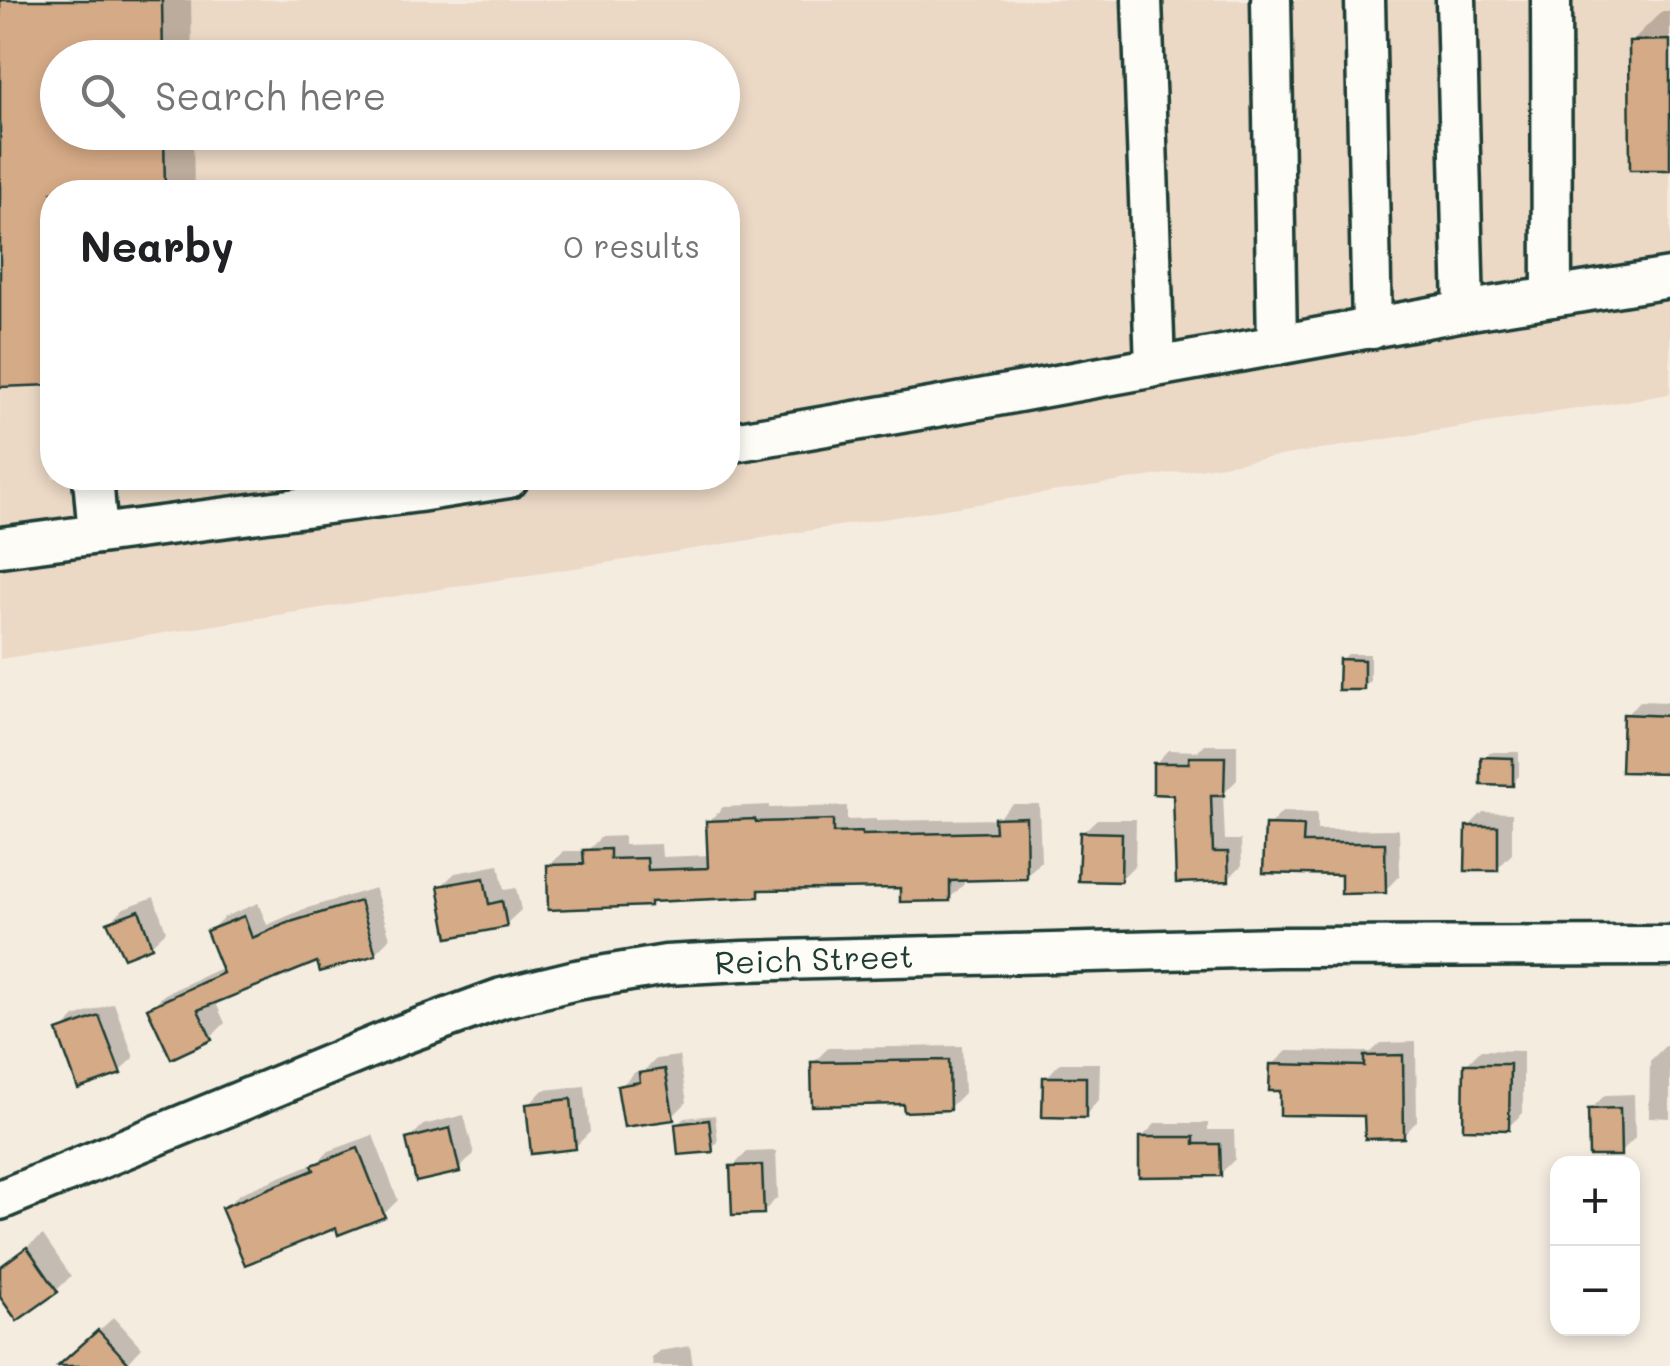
<!DOCTYPE html>
<html lang="en">
<head>
<meta charset="utf-8">
<style>
  :root { --surface:#fff; --page:#f6f6f6; --text:#202124; --muted:#757577; --line:#e0e0e0 }
  body { margin:0; font-family:Mali,sans-serif; background:var(--page); color:var(--text) }
  .controls { position:absolute; right:30px; bottom:30px; display:grid; overflow:hidden; border-radius:20px; box-shadow:0 5px 15px #0003 }
  .controls button { width:90px; height:90px; display:grid; place-items:center; padding:0; border:0; border-bottom:2px solid var(--line); background:var(--surface); color:var(--text); font:50px sans-serif }
  .list { margin:0; padding:0; list-style:none }
  h2 { display:flex; justify-content:space-between; align-items:center; height:130px; margin:0; padding:0 40px; font-size:42px }
  h2 small { font-size:32px; font-weight:400; color:var(--muted) }
  .icon { flex:none; width:55px; height:55px; fill:none; stroke:currentColor; stroke-width:2; stroke-linecap:round; stroke-linejoin:round }
  .map { position:relative; flex:none; width:1670px; height:1366px; overflow:hidden }
  .search { position:absolute; background:var(--surface); box-shadow:0 5px 15px #0003; left:40px; top:40px; width:700px; height:110px; display:flex; align-items:center; gap:25px; box-sizing:border-box; padding:0 35px; border-radius:55px; color:var(--muted); font-size:38px }
  .panel { position:absolute; background:var(--surface); box-shadow:0 5px 15px #0003; left:40px; top:180px; width:700px; height:310px; border-radius:40px }
  .map>svg:first-child { display:block }
  .built { fill:#ebd8c5; fill-rule:evenodd }
  .shadow { fill:#0003 }
  .building { fill:#d5aa86; stroke:#1f3d34; stroke-width:2.5 }
  .lines { fill:none; stroke-linecap:round; stroke-linejoin:round }
  .minor-casing { stroke:#1f3d34; stroke-width:45 }
  .minor { stroke:#fdfcf7; stroke-width:38 }
  .labels { text-anchor:middle; stroke-width:8; stroke-linejoin:round; paint-order:stroke }
  .street-label { font-size:32px; fill:#1f3d34; stroke:#fdfcf7 }
</style>
</head>
<body>
<div class="map">
<svg width="1670" height="1366" viewBox="0 0 1670 1366">
  <rect width="100%" height="100%" fill="#f5ece0"/>
  <filter id="ink" filterUnits="userSpaceOnUse"><feTurbulence type="fractalNoise" baseFrequency=".01" numOctaves="2"/><feDisplacementMap in="SourceGraphic" scale="20" xChannelSelector="R" yChannelSelector="G"/><feConvolveMatrix kernelMatrix="1 2 1 2 8 2 1 2 1" color-interpolation-filters="sRGB"/></filter>
  <g filter="url(#ink)">
    <path class="built" d="M 0,0 L 1670,0 L 1670,394 L 0,659 ZM 58,58 L 722,58 L 722,132 L 58,132 ZM 52,192 L 728,192 L 728,478 L 52,478 Z"/>
    <g class="shadow">
      <polygon points="0,0 191,0 192,58 58,58 58,132 193,132 194,192 52,192 52,383 0,384"/>
      <polygon points="1661,12 1670,12 1670,167 1631,42"/>
      <polygon points="1348,654 1370,654 1370,681 1363,688 1341,660"/>
      <polygon points="1640,701 1670,702 1670,771 1626,715"/>
      <polygon points="1205,745 1237,745 1237,780 1223,794 1225,840 1241,840 1242,865 1228,879 1176,792 1155,764 1168,750 1198,751"/>
      <polygon points="1490,752 1519,752 1519,776 1512,783 1484,758"/>
      <polygon points="1012,804 1039,804 1041,862 1026,877 964,879 964,884 949,899 902,885 765,888 758,895 653,900 649,903 549,866 564,851 587,851 601,837 624,836 624,845 661,844 662,857 710,855 708,822 723,807 769,805 769,808 847,806 847,820 876,819 876,821 997,819"/>
      <polygon points="1282,812 1317,813 1317,830 1399,829 1400,876 1385,890 1268,827"/>
      <polygon points="1483,812 1512,813 1512,854 1497,869 1468,827"/>
      <polygon points="1097,819 1136,819 1135,865 1120,880 1082,833"/>
      <polygon points="499,865 504,890 516,888 521,910 506,924 440,887 455,873"/>
      <polygon points="375,888 390,938 375,953 319,959 215,1001 225,1023 210,1038 150,1008 165,994 223,967 209,931 224,917 258,903 267,925 304,909"/>
      <polygon points="154,897 166,931 151,945 110,922 124,908"/>
      <polygon points="114,1003 134,1058 119,1072 60,1032 75,1017"/>
      <polygon points="1416,1042 1417,1121 1403,1136 1367,1114 1283,1089 1272,1065 1287,1051 1371,1052 1381,1043"/>
      <polygon points="962,1046 964,1093 949,1108 906,1101 813,1063 828,1048"/>
      <polygon points="1665,1046 1670,1046 1670,1118 1649,1117 1650,1061"/>
      <polygon points="1481,1050 1523,1051 1523,1113 1508,1127 1466,1065"/>
      <polygon points="679,1056 687,1102 672,1117 620,1087 635,1072 644,1071 656,1059"/>
      <polygon points="1060,1063 1100,1063 1099,1100 1085,1115 1046,1078"/>
      <polygon points="585,1086 590,1132 575,1147 529,1105 543,1090"/>
      <polygon points="1634,1094 1635,1138 1620,1153 1590,1110 1605,1095"/>
      <polygon points="464,1115 474,1154 459,1169 408,1140 423,1125"/>
      <polygon points="715,1115 718,1142 711,1149 677,1125 684,1118"/>
      <polygon points="1156,1123 1208,1123 1208,1130 1234,1130 1235,1159 1220,1174 1141,1138"/>
      <polygon points="373,1135 398,1200 383,1215 224,1209 239,1194 319,1161 329,1151"/>
      <polygon points="776,1151 778,1197 763,1212 732,1167 747,1152"/>
      <polygon points="43,1235 71,1276 57,1290 0,1293 0,1266"/>
      <polygon points="114,1317 142,1348 128,1363 124,1366 60,1366"/>
      <polygon points="690,1346 693,1366 653,1366 652,1358 659,1351"/>
    </g>
    <g class="building">
      <polygon points="0,0 162,0 163,58 58,58 58,132 164,132 165,192 52,192 52,385 0,387"/>
      <polygon points="1670,40 1670,170 1630,170 1629,41"/>
      <polygon points="1339,659 1364,660 1364,690 1338,690"/>
      <polygon points="1623,714 1670,716 1670,773 1621,772"/>
      <polygon points="1189,757 1225,757 1224,796 1211,796 1213,852 1228,852 1229,881 1176,883 1173,795 1153,794 1153,763 1189,763"/>
      <polygon points="1481,757 1513,758 1513,786 1481,785"/>
      <polygon points="1026,817 1027,879 950,881 950,901 900,902 900,888 759,890 759,897 650,902 650,906 548,910 547,865 584,864 583,850 610,849 610,859 647,858 648,870 708,868 706,821 755,819 756,822 833,820 833,833 862,832 862,835 995,832 994,818"/>
      <polygon points="1265,825 1304,826 1303,843 1385,843 1386,893 1341,894 1341,875 1263,873"/>
      <polygon points="1466,826 1498,826 1498,871 1465,871"/>
      <polygon points="1080,832 1122,833 1121,882 1078,881"/>
      <polygon points="484,878 489,904 502,901 507,927 448,938 438,886"/>
      <polygon points="360,901 376,955 320,972 317,962 198,1010 212,1040 171,1059 147,1008 223,973 206,931 244,916 252,938 287,923"/>
      <polygon points="139,910 152,947 124,958 107,922"/>
      <polygon points="99,1016 121,1074 78,1089 57,1031"/>
      <polygon points="1403,1055 1404,1138 1365,1139 1364,1116 1280,1115 1280,1091 1269,1091 1270,1064 1364,1066 1364,1056"/>
      <polygon points="949,1060 950,1110 904,1112 903,1104 812,1106 811,1062"/>
      <polygon points="1464,1064 1510,1064 1509,1130 1463,1129"/>
      <polygon points="665,1069 674,1120 624,1127 617,1086 640,1082 639,1073"/>
      <polygon points="1043,1077 1086,1077 1086,1118 1042,1117"/>
      <polygon points="571,1099 576,1149 531,1154 526,1104"/>
      <polygon points="1620,1108 1621,1156 1589,1156 1588,1109"/>
      <polygon points="709,1120 713,1152 678,1155 675,1124"/>
      <polygon points="450,1128 460,1172 416,1182 406,1139"/>
      <polygon points="1139,1137 1194,1137 1194,1144 1220,1144 1221,1176 1139,1177"/>
      <polygon points="358,1148 385,1217 338,1235 336,1228 245,1265 221,1208 314,1170 312,1165"/>
      <polygon points="762,1165 764,1214 732,1215 730,1166"/>
      <polygon points="27,1247 58,1292 17,1321 0,1297 0,1267"/>
      <polygon points="98,1330 131,1366 58,1366"/>
    </g>
    <g class="lines">
      <g class="minor-casing">
        <g id="minor">
          <polyline points="1142,0 1155,366"/>
          <polyline points="1271,0 1277,345"/>
          <polyline points="1365,0 1372,329"/>
          <polyline points="1456,0 1464,311"/>
          <polyline points="1551,0 1552,297"/>
          <polyline points="728,443 936,407 1464,311 1670,278"/>
          <polyline points="93,478 98,534"/>
          <polyline points="0,547 419,492 509,478"/>
          <polyline points="0,1200 401,1035 502,998 576,980 666,965 743,961 1278,947 1670,946"/>
        </g>
      </g>
      <use href="#minor" class="minor"/>
    </g>
  </g>
  <g class="labels">
    <g class="street-label">
      <text transform="translate(814 960) rotate(-2)" y="11">Reich Street</text>
    </g>
  </g>
</svg>
<div class="controls">
<button>+</button>
<button>−</button>
</div>
<div class="search"><svg class="icon" aria-label="search" viewBox="0 0 24 24"><circle cx="10" cy="10" r="6"/><path d="M15 15l6 6"/></svg>Search here</div>
<section class="panel">
<h2>Nearby<small>0 results</small></h2>
<ul class="list">
</ul>
</section>
</div>
</body>
</html>
